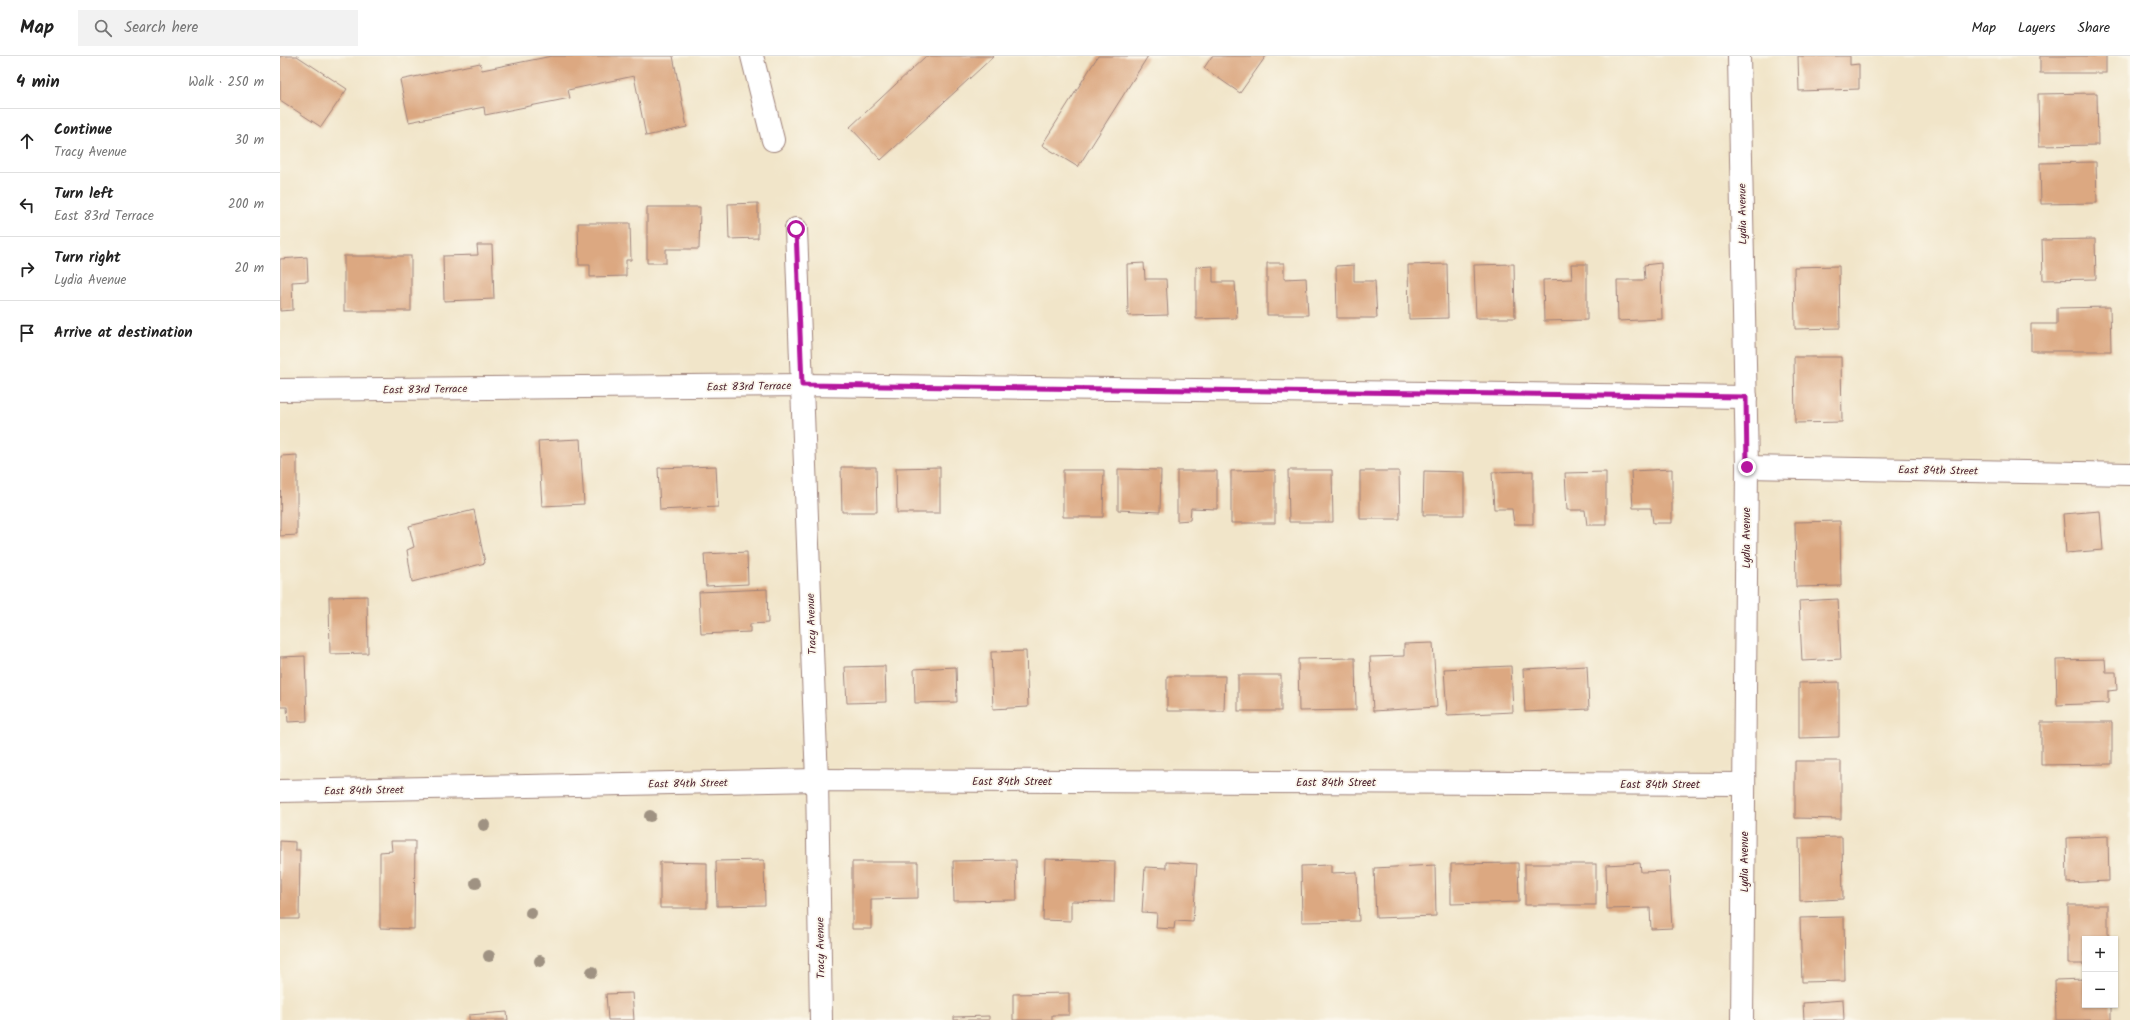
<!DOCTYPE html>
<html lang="en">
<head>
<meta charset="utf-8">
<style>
  :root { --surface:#fff; --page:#f2f2f2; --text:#222; --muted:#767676; --line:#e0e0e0 }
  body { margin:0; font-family:Kalam,sans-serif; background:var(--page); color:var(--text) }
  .controls { position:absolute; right:12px; bottom:12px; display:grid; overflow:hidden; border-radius:0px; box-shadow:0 1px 3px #0004 }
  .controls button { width:36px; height:36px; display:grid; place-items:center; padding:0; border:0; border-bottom:1px solid var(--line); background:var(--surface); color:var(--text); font:20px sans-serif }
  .stop { position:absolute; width:12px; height:12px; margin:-9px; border:3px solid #b5179e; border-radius:50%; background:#fff }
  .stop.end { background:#b5179e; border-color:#fff; box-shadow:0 1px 4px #0008 }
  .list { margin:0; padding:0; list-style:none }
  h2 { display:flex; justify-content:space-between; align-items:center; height:52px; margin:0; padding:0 16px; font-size:17px }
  h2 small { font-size:13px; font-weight:400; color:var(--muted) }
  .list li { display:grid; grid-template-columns:26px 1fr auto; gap:12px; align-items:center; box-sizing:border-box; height:64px; padding:0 16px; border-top:1px solid var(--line) }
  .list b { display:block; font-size:15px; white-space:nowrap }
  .list p { margin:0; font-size:13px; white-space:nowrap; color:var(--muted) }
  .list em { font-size:13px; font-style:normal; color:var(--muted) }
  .icon { flex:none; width:22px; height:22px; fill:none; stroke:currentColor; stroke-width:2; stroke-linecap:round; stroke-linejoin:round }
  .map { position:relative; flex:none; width:1850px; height:964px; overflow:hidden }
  header { display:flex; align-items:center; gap:24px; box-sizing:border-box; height:56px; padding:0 20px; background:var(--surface); border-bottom:1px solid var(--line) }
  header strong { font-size:19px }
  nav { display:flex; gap:22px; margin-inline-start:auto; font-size:14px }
  .search { width:280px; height:36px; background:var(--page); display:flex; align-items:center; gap:10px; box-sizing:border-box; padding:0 14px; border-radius:0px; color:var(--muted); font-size:15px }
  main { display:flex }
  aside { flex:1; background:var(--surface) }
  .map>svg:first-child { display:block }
  .building { fill:#dca881 }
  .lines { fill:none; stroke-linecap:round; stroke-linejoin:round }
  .minor-casing { stroke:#9e827a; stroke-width:24 }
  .minor { stroke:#fff; stroke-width:22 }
  .tree { fill:#9f9282 }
  .route { stroke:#b5179e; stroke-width:5 }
  .labels { text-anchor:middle; stroke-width:3.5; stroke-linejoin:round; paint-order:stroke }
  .street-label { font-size:11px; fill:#4a1f2b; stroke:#fbf7ec }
</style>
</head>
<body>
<header>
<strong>Map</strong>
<div class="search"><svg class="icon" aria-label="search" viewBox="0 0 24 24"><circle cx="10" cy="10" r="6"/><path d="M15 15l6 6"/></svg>Search here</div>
<nav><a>Map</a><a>Layers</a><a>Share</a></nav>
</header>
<main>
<aside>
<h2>4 min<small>Walk · 250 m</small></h2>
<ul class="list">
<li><svg class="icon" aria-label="ahead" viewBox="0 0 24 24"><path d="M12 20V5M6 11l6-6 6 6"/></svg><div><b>Continue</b><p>Tracy Avenue</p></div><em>30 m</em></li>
<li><svg class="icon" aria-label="left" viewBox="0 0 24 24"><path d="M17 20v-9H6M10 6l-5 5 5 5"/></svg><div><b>Turn left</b><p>East 83rd Terrace</p></div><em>200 m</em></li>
<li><svg class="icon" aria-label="right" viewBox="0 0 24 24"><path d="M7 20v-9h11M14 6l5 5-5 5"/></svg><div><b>Turn right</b><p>Lydia Avenue</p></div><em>20 m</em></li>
<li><svg class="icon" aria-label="arrive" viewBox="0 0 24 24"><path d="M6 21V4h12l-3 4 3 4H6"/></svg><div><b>Arrive at destination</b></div></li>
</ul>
</aside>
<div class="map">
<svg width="1850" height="964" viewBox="0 0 1850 964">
  <rect width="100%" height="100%" fill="#fbf7ec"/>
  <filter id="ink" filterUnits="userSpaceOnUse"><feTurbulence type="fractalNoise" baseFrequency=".025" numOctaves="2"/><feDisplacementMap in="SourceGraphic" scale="8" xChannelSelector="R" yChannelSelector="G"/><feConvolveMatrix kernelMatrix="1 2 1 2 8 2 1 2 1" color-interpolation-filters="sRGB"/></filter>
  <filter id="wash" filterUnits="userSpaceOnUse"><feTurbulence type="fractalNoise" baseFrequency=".012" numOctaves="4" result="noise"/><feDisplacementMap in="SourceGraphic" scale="16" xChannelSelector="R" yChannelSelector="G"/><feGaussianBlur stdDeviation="0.9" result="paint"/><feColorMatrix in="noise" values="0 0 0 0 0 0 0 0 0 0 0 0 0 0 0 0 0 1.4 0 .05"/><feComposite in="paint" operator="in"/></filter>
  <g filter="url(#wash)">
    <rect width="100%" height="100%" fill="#f1e5c9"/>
    <g id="blocks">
      <g class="building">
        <polygon points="0,0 17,0 67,33 41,71 0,44"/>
        <polygon points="272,0 393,0 407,71 366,80 354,20 288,34 290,42 205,59 204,51 129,66 120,24 200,7 202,14"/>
        <polygon points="646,0 714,0 601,104 570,71"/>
        <polygon points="818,0 868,0 798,111 762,89"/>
        <polygon points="932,0 986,0 960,37 924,12"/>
        <polygon points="1518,0 1570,0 1570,9 1579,8 1579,33 1519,35"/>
        <rect x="1760" y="0" width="66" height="17"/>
        <polygon points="1817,37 1818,89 1759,90 1758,38"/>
        <polygon points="1816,106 1817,147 1761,148 1760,107"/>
        <polygon points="478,147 478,182 449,183 448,148"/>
        <polygon points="367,151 420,151 419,193 386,193 386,207 367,207"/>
        <polygon points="298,167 350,167 351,204 346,204 346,220 310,221 310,209 299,209"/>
        <polygon points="1815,183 1816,223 1763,224 1762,184"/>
        <polygon points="197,189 212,189 214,243 164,245 163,200 198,199"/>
        <rect x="64" y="200" width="67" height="55"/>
        <polygon points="27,201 28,225 12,226 13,254 0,255 0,203"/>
        <polygon points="864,207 865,223 886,223 888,259 848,260 847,208"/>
        <polygon points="987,207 1004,207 1004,223 1026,222 1028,259 987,259"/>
        <polygon points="1381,207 1382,263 1338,265 1337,224 1365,224 1364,209"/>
        <polygon points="1167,208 1168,262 1129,263 1128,209"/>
        <polygon points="1234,208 1235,262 1196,262 1194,209"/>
        <polygon points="1291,208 1307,208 1307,264 1264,265 1263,224 1292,223"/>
        <polygon points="1074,209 1074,225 1095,225 1097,262 1057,262 1056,210"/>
        <polygon points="933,210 933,226 955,226 957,262 916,263 916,211"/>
        <polygon points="1559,210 1560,272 1515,273 1514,211"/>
        <polygon points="1830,251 1831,295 1751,295 1751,268 1777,268 1777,252"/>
        <polygon points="1514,301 1561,301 1562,366 1515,367"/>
        <polygon points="300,383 304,448 262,450 258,385"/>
        <polygon points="17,399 17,479 0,480 1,400"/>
        <polygon points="436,410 438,451 380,454 378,412"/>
        <polygon points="561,411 596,411 597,456 562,456"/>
        <polygon points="660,411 660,457 617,457 616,412"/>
        <polygon points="838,413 881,414 880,456 838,454"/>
        <polygon points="1392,413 1392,467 1373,467 1371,452 1353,452 1351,415"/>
        <polygon points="783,414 824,414 823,461 783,461"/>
        <polygon points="995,414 995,467 951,467 951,415"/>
        <polygon points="1008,414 1052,414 1053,466 1009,466"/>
        <polygon points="897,415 937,415 937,453 911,452 910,464 897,465"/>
        <polygon points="1080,415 1119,415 1120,463 1080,463"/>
        <polygon points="1144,415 1184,416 1184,459 1143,459"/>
        <polygon points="1253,415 1253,468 1234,468 1232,453 1214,453 1212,416"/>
        <polygon points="1326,416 1326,469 1307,469 1305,454 1287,454 1285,417"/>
        <polygon points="194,454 205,507 132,526 127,494 134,491 129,470"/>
        <polygon points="1820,455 1823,494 1786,497 1783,458"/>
        <polygon points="1560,465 1561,530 1516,531 1515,466"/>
        <polygon points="467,496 468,528 426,530 424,498"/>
        <polygon points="487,533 488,567 470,568 470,576 421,578 419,536"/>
        <polygon points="87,540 88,597 50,598 49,541"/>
        <polygon points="1558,543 1561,603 1522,605 1519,545"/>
        <polygon points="1153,587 1157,651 1093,655 1090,601 1124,600 1124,588"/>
        <polygon points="746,595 748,651 713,653 711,596"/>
        <polygon points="25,600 27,665 8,666 7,651 0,651 0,601"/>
        <polygon points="1075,602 1076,654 1019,655 1018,603"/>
        <polygon points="1825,603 1826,616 1836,616 1837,634 1828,635 1828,647 1777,649 1776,604"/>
        <polygon points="605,610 606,646 567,647 565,611"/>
        <polygon points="1231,610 1233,656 1167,659 1164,613"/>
        <polygon points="1307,610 1309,653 1245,656 1243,613"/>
        <polygon points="676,611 677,646 635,647 634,613"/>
        <rect x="958" y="619" width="43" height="36"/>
        <polygon points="887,620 945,620 944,655 887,655"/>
        <polygon points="1559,626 1559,681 1519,682 1519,627"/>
        <polygon points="1761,666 1832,666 1832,708 1761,709"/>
        <polygon points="1515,705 1561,705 1561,763 1515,762"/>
        <polygon points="1828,780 1829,825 1787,827 1786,782"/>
        <polygon points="1562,781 1563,843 1520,845 1519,782"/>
        <polygon points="0,785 15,786 15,794 20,794 19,863 0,863"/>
        <polygon points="111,785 135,785 134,873 100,872 100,796 112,795"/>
        <polygon points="765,803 835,805 834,846 791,845 791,865 763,864"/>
        <polygon points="484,804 485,849 437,850 436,805"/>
        <polygon points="736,804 737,844 674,845 673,805"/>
        <polygon points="380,806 427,807 427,852 380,852"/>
        <polygon points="572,806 638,806 638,842 591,843 591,873 572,873"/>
        <polygon points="886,806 917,808 913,866 895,865 894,873 876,872 877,857 862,856 865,811 886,812"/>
        <polygon points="1238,807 1239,846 1171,848 1171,808"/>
        <polygon points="1360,807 1361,816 1389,815 1392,872 1371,873 1370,852 1327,853 1326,809"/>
        <rect x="1245" y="808" width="71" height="41"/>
        <polygon points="1051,809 1051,817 1077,816 1079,865 1022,866 1021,810"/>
        <polygon points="1155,809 1156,860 1096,862 1094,812"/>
        <polygon points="1788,849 1828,849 1828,883 1805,883 1805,908 1788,908"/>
        <polygon points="1564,861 1565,925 1522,926 1520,862"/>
        <polygon points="1805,923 1805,949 1831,949 1831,964 1776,964 1775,924"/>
        <polygon points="352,937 354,964 328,964 326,938"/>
        <polygon points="789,937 789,959 772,959 772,964 733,964 733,938"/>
        <polygon points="1563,944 1564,964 1524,964 1523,947"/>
        <polygon points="227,956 228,964 189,964 189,959"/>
        <polygon points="709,960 709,964 674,964 674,961"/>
      </g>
    </g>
  </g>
  <g filter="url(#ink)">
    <use href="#blocks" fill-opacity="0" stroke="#9e827a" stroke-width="1"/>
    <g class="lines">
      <g class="minor-casing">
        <g id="minor">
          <polyline points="472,0 493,84"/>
          <polyline points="1459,0 1467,411 1462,964"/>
          <polyline points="516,173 537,724 541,964"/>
          <polyline points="0,334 522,329 1466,341"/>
          <polyline points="1467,411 1850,418"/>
          <polyline points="0,735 537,724 1464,728"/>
        </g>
      </g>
      <use href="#minor" class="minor"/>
    </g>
    <g class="tree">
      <circle cx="370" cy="760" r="6"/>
      <circle cx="204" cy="769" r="6"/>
      <circle cx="196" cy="827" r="6"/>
      <circle cx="251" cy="857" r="6"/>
      <circle cx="209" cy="900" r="6"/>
      <circle cx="260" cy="905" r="6"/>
      <circle cx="312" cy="916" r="6"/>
    </g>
  </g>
  <g class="lines" filter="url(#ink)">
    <polyline class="route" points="516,173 522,329 1466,341 1467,411"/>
  </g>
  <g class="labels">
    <g class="street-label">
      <text transform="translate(1462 158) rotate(-91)" y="4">Lydia Avenue</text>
      <text transform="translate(469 330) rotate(-1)" y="4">East 83rd Terrace</text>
      <text transform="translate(145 333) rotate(-1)" y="4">East 83rd Terrace</text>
      <text transform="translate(1658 414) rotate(1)" y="4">East 84th Street</text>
      <text transform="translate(1466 482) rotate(-90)" y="4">Lydia Avenue</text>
      <text transform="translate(531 568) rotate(-92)" y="4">Tracy Avenue</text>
      <text x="732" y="729">East 84th Street</text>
      <text x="1056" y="730">East 84th Street</text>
      <text transform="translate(408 727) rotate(-1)" y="4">East 84th Street</text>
      <text x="1380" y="732">East 84th Street</text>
      <text transform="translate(84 734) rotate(-1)" y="4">East 84th Street</text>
      <text transform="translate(1464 806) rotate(-90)" y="4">Lydia Avenue</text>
      <text transform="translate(540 892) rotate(-91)" y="4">Tracy Avenue</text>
    </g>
  </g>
</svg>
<div class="controls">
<button>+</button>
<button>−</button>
</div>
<div class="stop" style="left:516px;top:173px"></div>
<div class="stop end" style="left:1467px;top:411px"></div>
</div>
</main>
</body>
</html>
